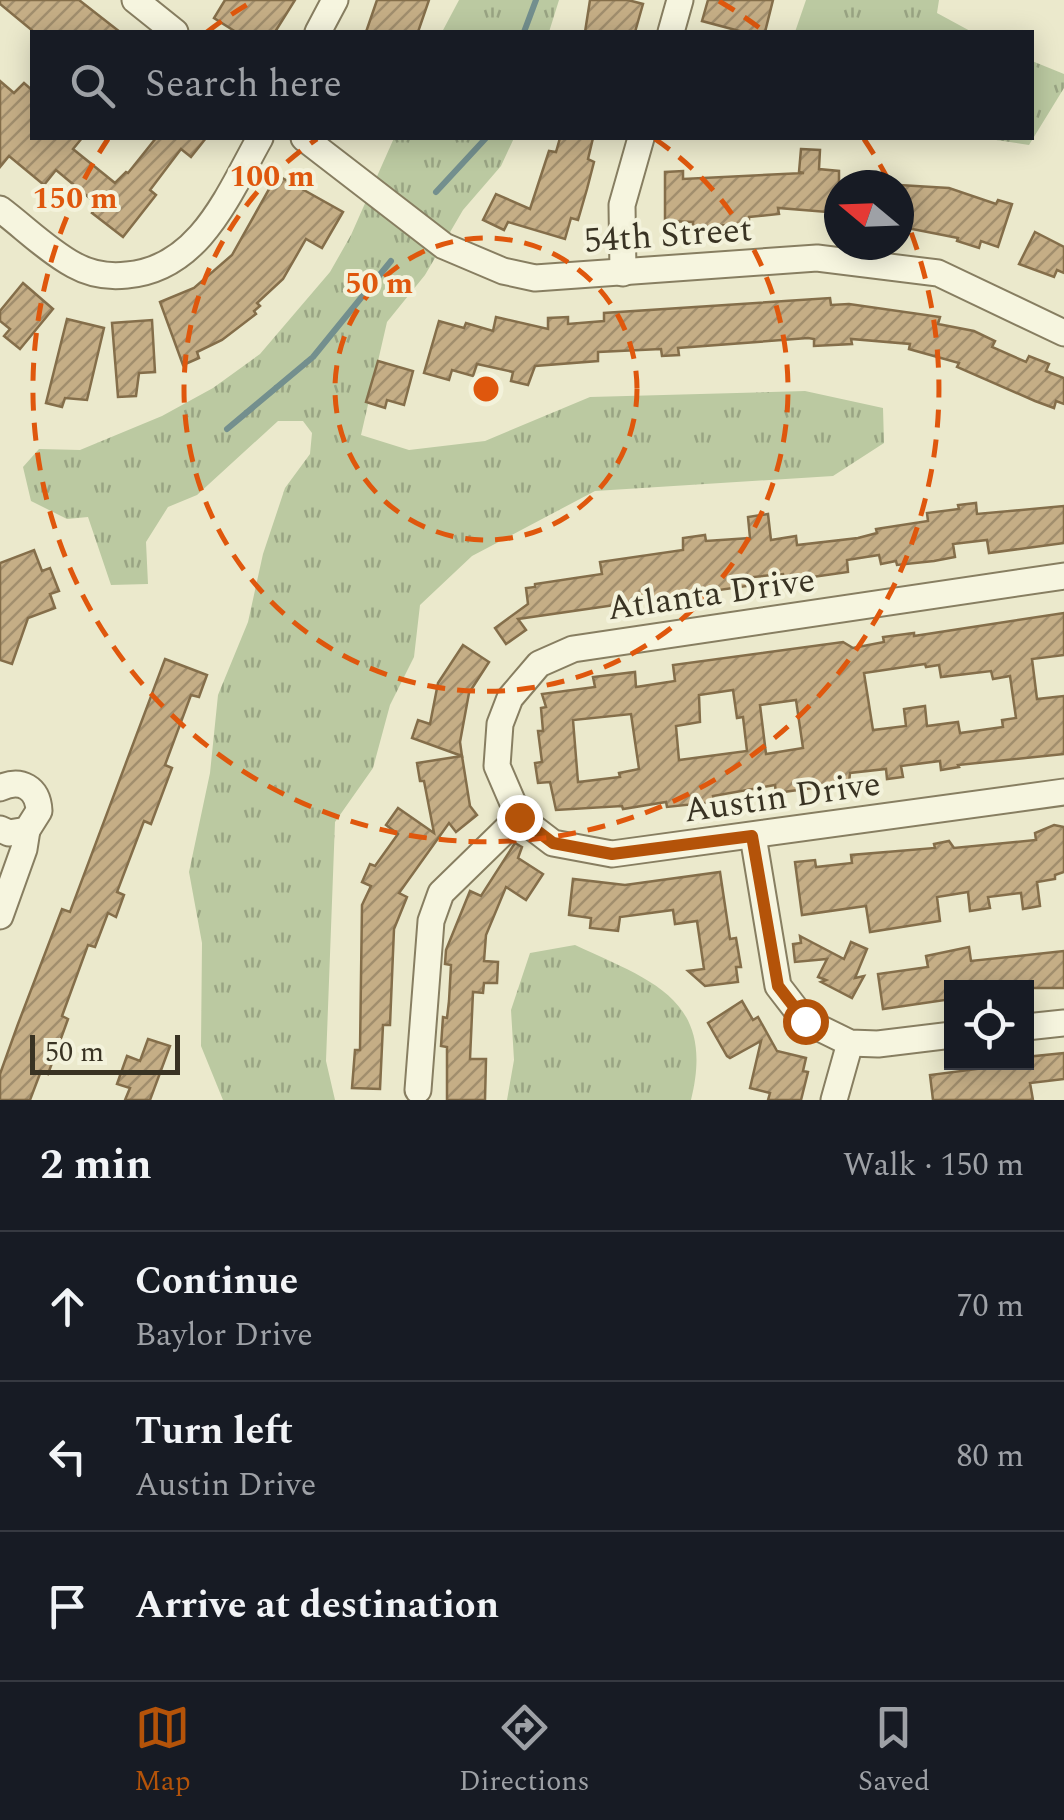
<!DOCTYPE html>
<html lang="en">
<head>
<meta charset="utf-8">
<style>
  :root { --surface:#171b24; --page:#242831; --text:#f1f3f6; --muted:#9ea1a6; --line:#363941; --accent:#b45309 }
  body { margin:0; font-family:Spectral,serif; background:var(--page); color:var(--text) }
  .controls { position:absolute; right:30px; bottom:30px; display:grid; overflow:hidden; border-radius:0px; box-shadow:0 5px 25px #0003 }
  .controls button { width:90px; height:90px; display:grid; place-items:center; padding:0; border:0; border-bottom:2px solid var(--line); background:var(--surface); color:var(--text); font:50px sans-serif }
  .compass { position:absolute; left:824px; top:170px; width:90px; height:90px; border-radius:50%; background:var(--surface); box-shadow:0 5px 25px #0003; rotate:289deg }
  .scale { position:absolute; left:30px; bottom:25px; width:150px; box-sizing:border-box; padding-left:10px; border:5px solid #393323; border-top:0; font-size:28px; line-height:35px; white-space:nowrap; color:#393323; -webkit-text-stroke:8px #f3f2db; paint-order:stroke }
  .stop { position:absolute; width:30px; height:30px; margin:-22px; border:8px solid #b45309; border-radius:50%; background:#fff }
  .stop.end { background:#b45309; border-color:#fff; box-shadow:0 2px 10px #0008 }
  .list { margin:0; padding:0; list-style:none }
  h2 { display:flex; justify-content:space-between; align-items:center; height:130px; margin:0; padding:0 40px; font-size:42px }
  h2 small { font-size:32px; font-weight:400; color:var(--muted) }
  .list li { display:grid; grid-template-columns:65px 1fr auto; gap:30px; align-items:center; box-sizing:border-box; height:150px; padding:0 40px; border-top:2px solid var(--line) }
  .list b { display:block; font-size:38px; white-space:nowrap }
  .list p { margin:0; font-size:32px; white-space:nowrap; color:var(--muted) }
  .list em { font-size:32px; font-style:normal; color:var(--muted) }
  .icon { flex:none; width:55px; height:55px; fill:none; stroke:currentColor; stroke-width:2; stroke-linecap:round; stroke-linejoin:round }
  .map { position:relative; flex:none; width:1064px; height:1100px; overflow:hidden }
  .search { position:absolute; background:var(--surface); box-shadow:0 5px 25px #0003; left:30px; right:30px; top:30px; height:110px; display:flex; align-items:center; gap:25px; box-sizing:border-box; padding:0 35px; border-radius:0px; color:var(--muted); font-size:38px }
  .sheet { height:580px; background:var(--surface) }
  nav { display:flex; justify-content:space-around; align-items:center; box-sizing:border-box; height:140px; border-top:2px solid var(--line); background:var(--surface); font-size:28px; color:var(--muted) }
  nav a { display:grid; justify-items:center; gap:5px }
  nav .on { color:var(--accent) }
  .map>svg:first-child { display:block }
  .grass { fill:url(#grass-tufts) }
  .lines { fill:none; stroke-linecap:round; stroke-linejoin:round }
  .stream { stroke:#738f8e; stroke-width:6 }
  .building { fill:url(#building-hatch); stroke:#846e4a; stroke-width:2.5; fill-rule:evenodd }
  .minor-casing { stroke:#877e61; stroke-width:29 }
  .minor { stroke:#f6f5df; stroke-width:25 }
  .route { stroke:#b45309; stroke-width:12 }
  .ring { fill:none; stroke:#df570d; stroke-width:5; stroke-dasharray:18 12 }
  .labels { text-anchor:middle; stroke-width:8; stroke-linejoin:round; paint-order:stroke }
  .street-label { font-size:35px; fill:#393323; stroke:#f3f2db }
  .centre { fill:#df570d; stroke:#f3f2db; stroke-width:5 }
  .ring-label { font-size:30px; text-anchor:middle; font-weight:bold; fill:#df570d; stroke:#f3f2db; stroke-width:8; stroke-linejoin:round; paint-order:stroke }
</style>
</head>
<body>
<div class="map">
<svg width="1064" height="1100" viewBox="0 0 1064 1100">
  <defs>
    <pattern id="grass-tufts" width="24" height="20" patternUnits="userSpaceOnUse" patternTransform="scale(2.5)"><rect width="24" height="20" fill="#bbc9a1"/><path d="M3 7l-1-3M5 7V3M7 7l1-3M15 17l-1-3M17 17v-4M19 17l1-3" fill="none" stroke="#99a483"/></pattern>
    <pattern id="building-hatch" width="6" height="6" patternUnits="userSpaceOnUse" patternTransform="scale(2.5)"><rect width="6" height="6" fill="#c5ae86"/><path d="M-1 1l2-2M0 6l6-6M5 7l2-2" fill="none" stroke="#a18e6d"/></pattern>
  </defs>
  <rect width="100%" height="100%" fill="#ebe9cc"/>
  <g class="grass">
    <polygon points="459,0 559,0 549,32 442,32"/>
    <polygon points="806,0 939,0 937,13 972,32 795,32"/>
    <polygon points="1032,61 1064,74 1064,88 1029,145 983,138 1032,138"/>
    <polygon points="394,138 514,138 501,166 463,210 425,275 387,322 361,435 409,450 485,441 590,397 805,391 883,408 884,443 833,476 595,491 472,556 420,605 414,657 390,705 373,768 335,822 326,1061 335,1100 223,1100 201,1046 202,943 189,872 210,773 218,695 248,622 263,554 285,488 310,454 312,433 303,421 278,421 197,495 168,507 146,542 148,584 111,585 88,517 67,519 31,501 23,467 39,449 80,450 162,416 213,388 260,354 330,272 351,235"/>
    <path d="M 575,945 C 652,981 716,999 691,1100 L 507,1100 L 514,1060 L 511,1010 L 530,953 Z"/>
  </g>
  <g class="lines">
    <g class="stream">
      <polyline points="524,32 536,0"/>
      <polyline points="436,192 486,138"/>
      <polyline points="227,429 313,357 391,261"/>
    </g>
  </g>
  <g class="building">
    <polygon points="0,0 79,0 120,32 34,32 0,4"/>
    <polygon points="225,0 295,0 275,32 236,32 214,18"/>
    <polygon points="377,0 429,0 418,32 366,32"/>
    <polygon points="590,0 628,0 643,4 635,32 585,32"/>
    <polygon points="708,0 773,0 765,32 743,32 702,21"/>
    <polygon points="0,81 14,93 24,83 32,90 32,138 82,138 73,149 115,183 126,172 128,173 156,138 206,138 191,157 181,149 150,190 156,195 123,237 92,213 98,205 56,170 44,185 9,156 0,167"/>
    <polygon points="560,138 593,138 588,159 594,162 587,189 578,220 571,218 565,239 508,222 504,230 483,220 496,194 530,209 549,151 556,152"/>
    <polygon points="801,149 820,150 819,169 839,171 839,213 778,208 779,214 749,217 749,223 715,226 693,226 693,222 665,221 665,172 683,171 683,179 804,173 799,172"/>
    <polygon points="277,175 343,212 322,248 306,239 283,279 257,303 260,306 254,311 256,314 222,340 197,352 199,358 183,365 160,302 194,288 232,255"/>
    <polygon points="899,185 949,188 996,204 998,200 1012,204 998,247 981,241 979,248 957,241 958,238 907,228 907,217 899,217"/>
    <polygon points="1035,232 1064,247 1064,273 1057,270 1054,277 1019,264"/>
    <polygon points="23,283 53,309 20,349 4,336 10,329 0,321 0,311"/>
    <polygon points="830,298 831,305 849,304 940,317 938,324 974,331 995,341 992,347 1026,362 1029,356 1049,364 1046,371 1064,378 1064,404 1056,401 1054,408 1035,401 957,367 959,363 909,349 910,344 851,339 852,344 814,346 814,339 808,338 678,348 679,355 662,356 661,349 598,352 598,361 535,366 528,385 511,381 513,372 477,364 473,376 452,370 449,380 424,373 439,321 464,328 466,323 493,331 496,317 548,329 548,318 568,317 568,324 604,321 604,313"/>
    <polygon points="67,319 104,328 87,400 65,398 62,407 46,403"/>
    <polygon points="152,320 155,372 139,373 136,396 118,397 112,323"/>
    <polygon points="378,361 413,371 404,405 387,400 385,408 366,402"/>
    <polygon points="976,503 977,514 1064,506 1064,543 989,553 987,540 953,544 955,557 934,561 897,565 896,561 881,564 879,555 847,560 848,572 784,581 783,574 753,577 754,585 518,619 526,630 506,644 495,628 528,604 526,588 535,587 535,584 602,574 600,562 683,550 683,538 705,535 706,541 750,538 748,517 768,514 771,540 796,536 797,545 858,538 877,533 876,529 928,521 927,513 959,509 958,505"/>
    <polygon points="34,550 42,571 50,568 59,591 50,594 55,608 28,618 12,664 0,660 0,563"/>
    <path d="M 1064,613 L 1064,655 L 1032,659 L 1037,699 L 1064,696 L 1064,754 L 958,765 L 959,767 L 941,770 L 940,761 L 901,766 L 903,777 L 887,779 L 886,769 L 850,773 L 849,783 L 776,793 L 775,785 L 713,796 L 714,802 L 667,807 L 666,802 L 623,809 L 622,806 L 556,810 L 550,782 L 538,783 L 535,763 L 542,762 L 538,731 L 543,731 L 541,708 L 546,707 L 542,694 L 595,687 L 593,677 L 635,672 L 636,687 L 675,681 L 673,665 L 843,642 L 853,648 L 884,642 L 883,637 L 914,633 L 914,636 ZM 925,664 L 926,667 L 939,665 L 941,677 L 991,671 L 993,679 L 1010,676 L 1016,718 L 1002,720 L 1003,727 L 960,733 L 958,722 L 927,726 L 925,706 L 904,709 L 906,726 L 873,730 L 864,673 ZM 733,690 L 737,718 L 743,717 L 747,751 L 679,760 L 676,726 L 700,722 L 699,695 ZM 796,700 L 803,748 L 766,754 L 760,705 ZM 631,714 L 639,769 L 619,773 L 620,777 L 578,782 L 573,720 Z"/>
    <polygon points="463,645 489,662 469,693 460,742 462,756 412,738 418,720 430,724 438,683"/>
    <polygon points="165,659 207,675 199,697 191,695 165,765 172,768 151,824 144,821 117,892 124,895 116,917 108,913 95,947 88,945 62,1016 68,1019 48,1074 41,1071 30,1100 0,1100 0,1074 18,1024 62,909 70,912"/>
    <polygon points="462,756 470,806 477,815 456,832 449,823 399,893 407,897 394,929 390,1025 383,1025 380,1089 352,1088 355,1050 360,1050 362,905 371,886 362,882 370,864 375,866 398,834 386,825 398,808 434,833 424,781 420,781 417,763"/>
    <polygon points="1054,825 1064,827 1064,872 1055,875 1055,879 1037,882 1040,906 1023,909 1021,893 988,897 990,908 970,911 968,892 937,897 940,921 870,932 866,906 802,915 795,862 815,860 816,867 852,863 851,855 935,848 934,844 949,841 954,848 1036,840 1035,833"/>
    <polygon points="515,843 522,847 518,858 543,874 526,900 506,887 486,935 484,961 498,962 497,983 484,983 483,993 473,992 470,1059 486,1059 485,1100 447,1100 447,1047 441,1046 443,1017 447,1018 449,1001 451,965 445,964 446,950 470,891 481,896"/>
    <polygon points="720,872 730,939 736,938 741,967 736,967 738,982 705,986 688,971 704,969 697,921 675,924 673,910 620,917 618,931 590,928 591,918 569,915 573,879 625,885"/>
    <polygon points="800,936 844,959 851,942 867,949 855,978 864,976 852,998 821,982 826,980 818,977 827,959 795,962 793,944 801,943"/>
    <polygon points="969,947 971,961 1064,951 1064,988 952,988 952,999 883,1009 878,974 928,967 926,956"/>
    <polygon points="742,1001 753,1020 758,1017 777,1051 806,1058 803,1071 808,1072 801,1100 768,1100 770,1093 750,1088 761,1041 730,1058 727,1056 708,1023"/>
    <polygon points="148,1039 170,1046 150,1100 125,1100 130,1088 117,1084 127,1056 140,1061"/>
    <polygon points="1064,1053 1064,1079 1030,1083 1033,1100 933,1100 930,1075 977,1069 977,1064 985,1062 1026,1062 1026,1057"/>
  </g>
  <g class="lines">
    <g class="minor-casing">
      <g id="minor">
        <polyline points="135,0 175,32"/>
        <polyline points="318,32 335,0"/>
        <polyline points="671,32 680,0"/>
        <polyline points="304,138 444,246 503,271 535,278 817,258 938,273 1064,333"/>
        <path d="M 0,209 C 24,227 48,251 74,265 C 90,274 109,277 127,275 C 200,269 229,193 260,138"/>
        <polyline points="623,273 622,205 641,138"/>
        <path d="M 0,788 C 21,778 38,788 39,811 L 27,830 L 9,833 L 0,829"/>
        <polyline points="519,817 497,766 500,724 510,698 539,664 573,649 1064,576"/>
        <polyline points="519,817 553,843 612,854 1064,792"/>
        <polyline points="753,836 778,986 805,1021 850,1043 878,1044 952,1035"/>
        <polyline points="0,916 24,849 27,830"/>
        <polyline points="1026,1027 1064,1023"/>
        <polyline points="418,1090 431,921 441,893 519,817"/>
        <polyline points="834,1100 850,1043"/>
      </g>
    </g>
    <use href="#minor" class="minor"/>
  </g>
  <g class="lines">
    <polyline class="route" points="519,817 553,843 612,854 752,836 778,986 805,1021"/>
  </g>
  <g class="ring">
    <circle cx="486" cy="389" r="151"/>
    <path d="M655 139A302 302 0 1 1 317 139"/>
    <path d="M207 32A453 453 0 0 1 253 1M719 1A453 453 0 0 1 765 32M864 139A453 453 0 0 1 890 183M900 205A453 453 0 1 1 108 139"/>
  </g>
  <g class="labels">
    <g class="street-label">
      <text transform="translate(668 234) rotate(-4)" y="12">54th Street</text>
      <text transform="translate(711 593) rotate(-8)" y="12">Atlanta Drive</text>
      <text transform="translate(782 796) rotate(-8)" y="12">Austin Drive</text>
    </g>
  </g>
  <circle cx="486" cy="389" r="15" class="centre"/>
  <g class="ring-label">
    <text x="272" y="186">100 m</text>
    <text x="75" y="208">150 m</text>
    <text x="379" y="293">50 m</text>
  </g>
</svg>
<div class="controls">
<button><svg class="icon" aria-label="locate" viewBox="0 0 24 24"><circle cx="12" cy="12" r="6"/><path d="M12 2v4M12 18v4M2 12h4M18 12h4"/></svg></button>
</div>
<svg class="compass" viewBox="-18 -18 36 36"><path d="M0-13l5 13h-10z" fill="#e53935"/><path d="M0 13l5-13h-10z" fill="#9ea1a6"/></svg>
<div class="scale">50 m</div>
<div class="stop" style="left:805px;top:1021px"></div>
<div class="stop end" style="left:519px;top:817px"></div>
<div class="search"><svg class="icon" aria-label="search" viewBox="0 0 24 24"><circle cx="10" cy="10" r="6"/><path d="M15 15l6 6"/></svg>Search here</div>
</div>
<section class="sheet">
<h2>2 min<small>Walk · 150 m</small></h2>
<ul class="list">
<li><svg class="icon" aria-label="ahead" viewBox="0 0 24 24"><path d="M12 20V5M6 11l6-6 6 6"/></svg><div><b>Continue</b><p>Baylor Drive</p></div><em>70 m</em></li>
<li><svg class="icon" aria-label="left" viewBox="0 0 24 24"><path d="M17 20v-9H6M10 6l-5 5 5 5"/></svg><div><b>Turn left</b><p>Austin Drive</p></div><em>80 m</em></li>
<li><svg class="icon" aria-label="arrive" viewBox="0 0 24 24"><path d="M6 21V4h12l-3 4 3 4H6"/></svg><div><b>Arrive at destination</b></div></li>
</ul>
</section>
<nav>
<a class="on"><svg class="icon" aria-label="map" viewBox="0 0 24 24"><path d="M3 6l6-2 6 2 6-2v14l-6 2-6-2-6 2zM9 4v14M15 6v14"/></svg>Map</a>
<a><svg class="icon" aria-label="directions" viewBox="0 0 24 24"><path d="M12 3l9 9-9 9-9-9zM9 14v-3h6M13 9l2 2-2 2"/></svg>Directions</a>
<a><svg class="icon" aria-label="saved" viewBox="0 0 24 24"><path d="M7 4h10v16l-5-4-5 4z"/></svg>Saved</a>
</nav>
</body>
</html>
